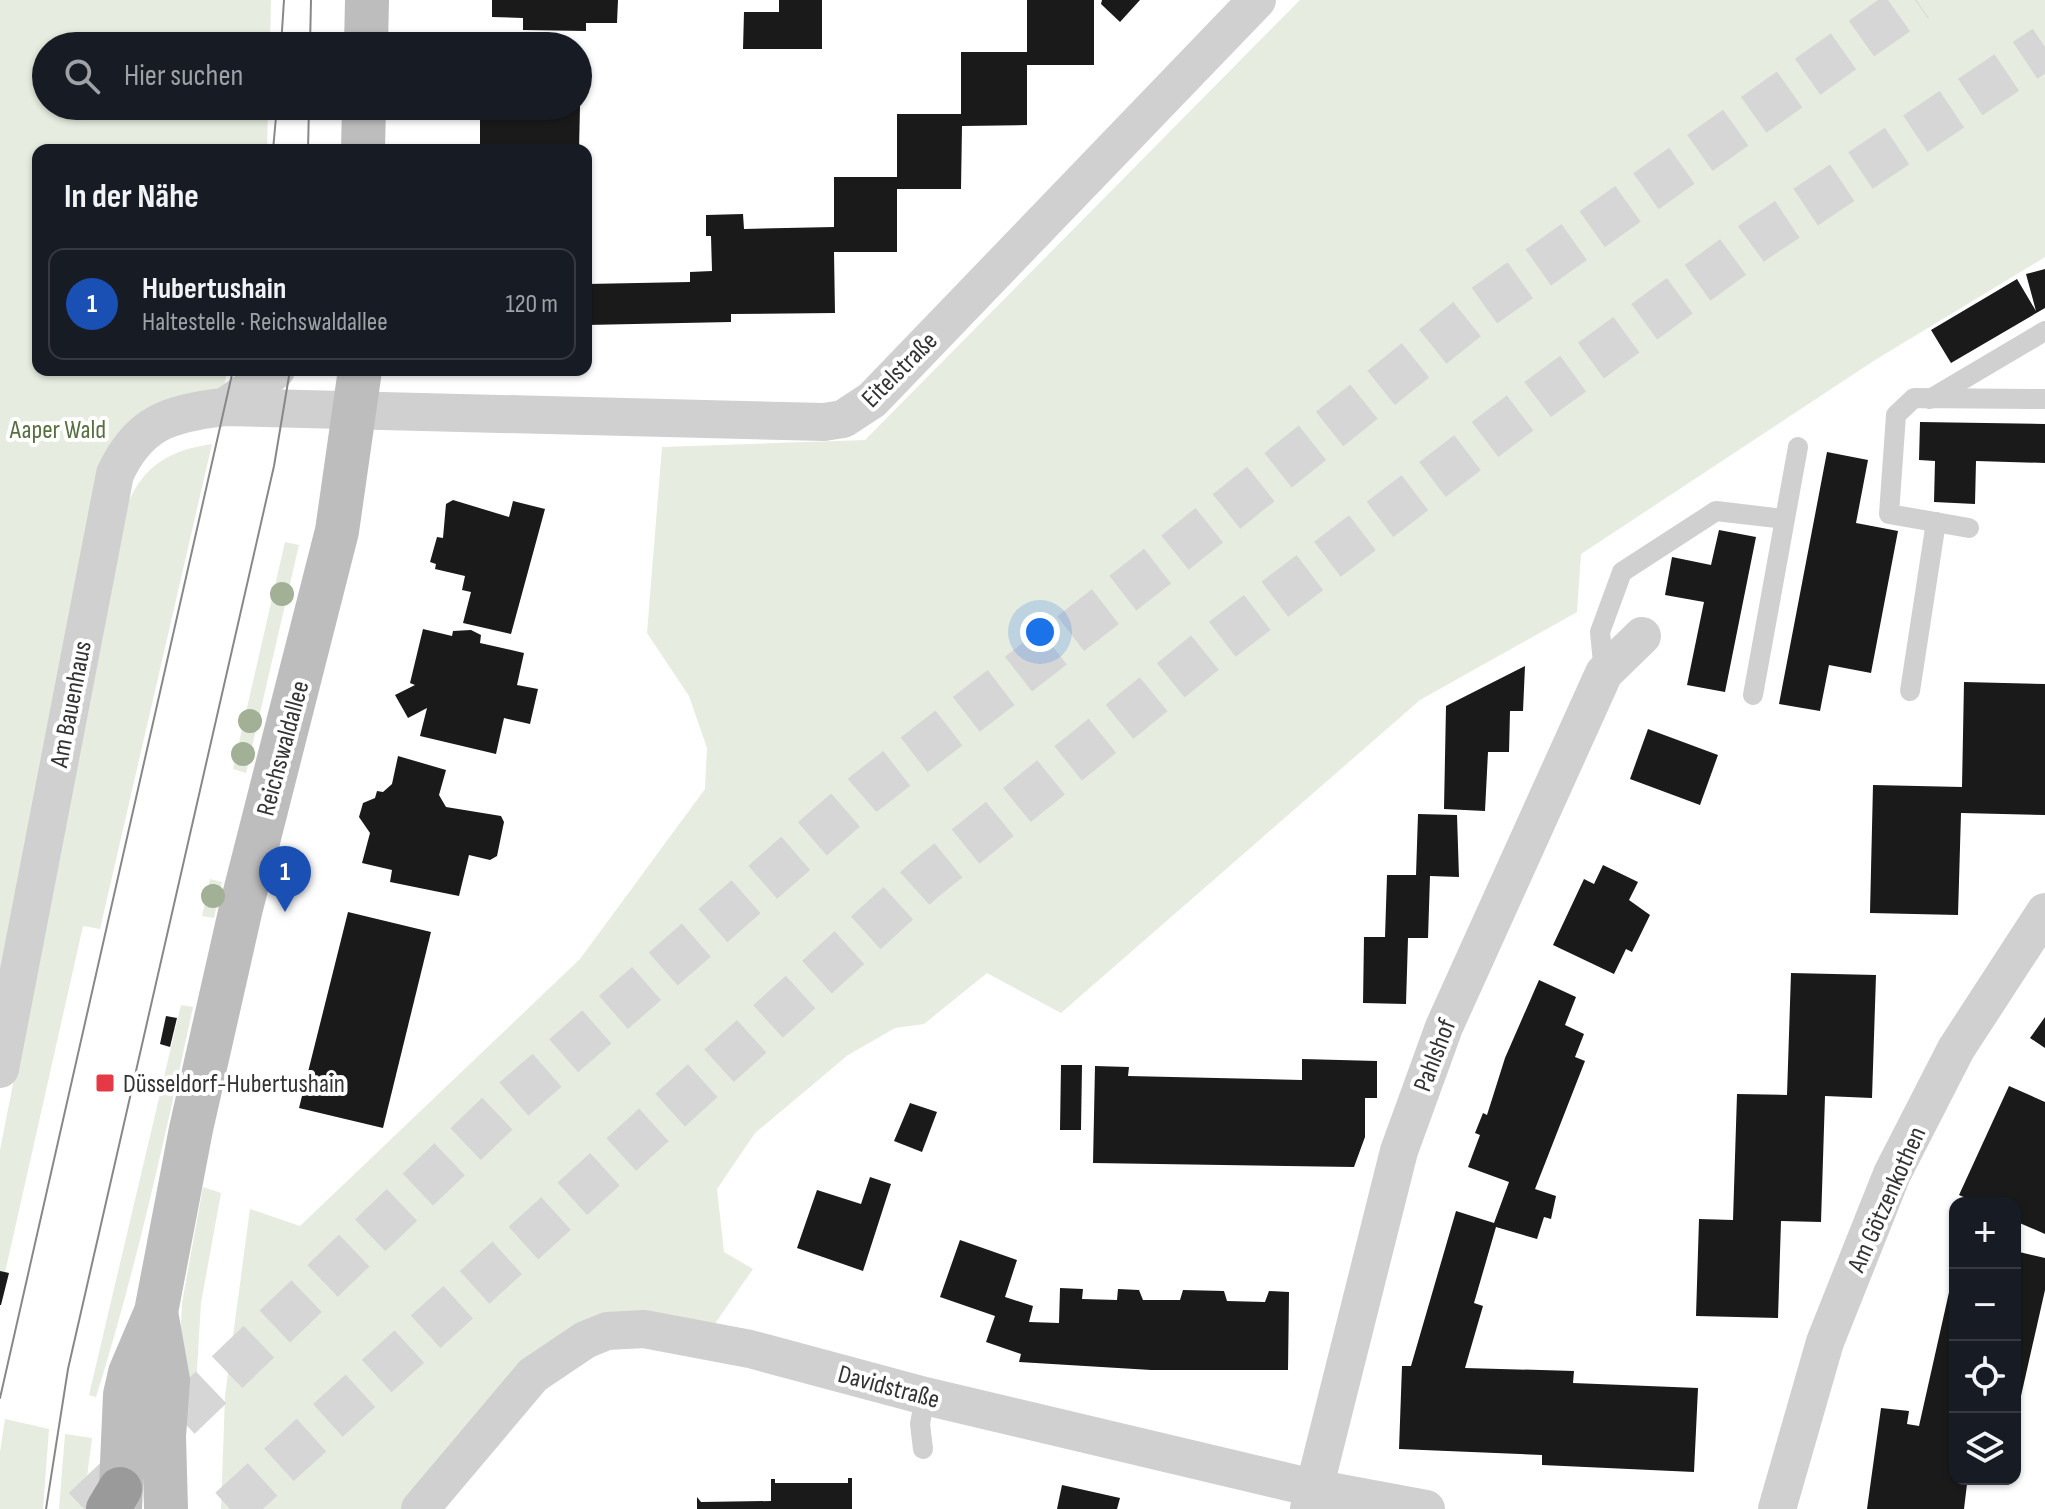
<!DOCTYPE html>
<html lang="de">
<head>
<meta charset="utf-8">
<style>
  :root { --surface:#171b24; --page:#242831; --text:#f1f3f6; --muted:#9ea1a6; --line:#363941; --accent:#d93025 }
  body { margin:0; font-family:"Sofia Sans Condensed",sans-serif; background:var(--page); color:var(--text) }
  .controls { position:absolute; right:24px; bottom:24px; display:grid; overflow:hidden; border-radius:16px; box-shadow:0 2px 6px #0004 }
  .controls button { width:72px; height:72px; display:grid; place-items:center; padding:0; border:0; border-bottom:2px solid var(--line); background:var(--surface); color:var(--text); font:40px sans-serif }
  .you { position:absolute; left:1040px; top:632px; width:28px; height:28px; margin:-20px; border:6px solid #fff; border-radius:50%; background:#1a73e8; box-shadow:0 0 0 12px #1a73e833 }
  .badge { display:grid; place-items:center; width:52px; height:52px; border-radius:50%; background:var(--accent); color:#fff; font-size:26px; font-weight:700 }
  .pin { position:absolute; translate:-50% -66px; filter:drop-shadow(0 2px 4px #0008) }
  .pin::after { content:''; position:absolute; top:42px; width:28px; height:24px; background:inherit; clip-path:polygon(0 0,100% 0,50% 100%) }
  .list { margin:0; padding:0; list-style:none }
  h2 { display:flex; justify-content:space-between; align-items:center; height:104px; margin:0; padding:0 32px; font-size:34px }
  h2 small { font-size:26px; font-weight:400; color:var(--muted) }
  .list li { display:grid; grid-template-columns:52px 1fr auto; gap:24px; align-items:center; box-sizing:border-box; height:112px; margin:0 16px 16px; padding:0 16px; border:2px solid var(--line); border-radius:16px }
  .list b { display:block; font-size:30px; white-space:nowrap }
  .list p { margin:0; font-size:26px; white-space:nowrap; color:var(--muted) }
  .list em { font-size:26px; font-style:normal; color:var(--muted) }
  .icon { flex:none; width:44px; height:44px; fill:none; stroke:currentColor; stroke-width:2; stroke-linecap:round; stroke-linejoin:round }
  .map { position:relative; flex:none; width:2045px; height:1509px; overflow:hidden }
  .search { position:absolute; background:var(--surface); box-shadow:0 2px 6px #0004; left:32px; top:32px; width:560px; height:88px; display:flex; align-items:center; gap:20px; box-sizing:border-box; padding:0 28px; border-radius:44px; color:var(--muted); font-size:30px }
  .panel { position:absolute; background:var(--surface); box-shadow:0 2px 6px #0004; left:32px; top:144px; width:560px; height:232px; border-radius:16px }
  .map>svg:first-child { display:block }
  .green { fill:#e6ecdf }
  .building { fill:#1a1a1a }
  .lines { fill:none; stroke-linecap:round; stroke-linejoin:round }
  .motorway-tunnel { stroke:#d6d6d6; stroke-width:44; stroke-dasharray:44 22; stroke-linecap:butt }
  .service { stroke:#d0d0d0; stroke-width:20 }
  .minor { stroke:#d0d0d0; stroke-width:38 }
  .secondary { stroke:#bdbdbd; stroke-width:44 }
  .motorway { stroke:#9a9a9a; stroke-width:44 }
  .tram { stroke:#888; stroke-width:2 }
  .tree { fill:#a2b095 }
  .poi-dot { fill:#e63946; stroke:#fff; stroke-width:3 }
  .labels { text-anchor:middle; stroke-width:8; stroke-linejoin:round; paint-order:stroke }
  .street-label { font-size:26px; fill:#333; stroke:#fff }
  .park-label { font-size:26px; fill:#56703f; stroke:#fff }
  .poi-label { font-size:26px; fill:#333; stroke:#fff; text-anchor:start }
</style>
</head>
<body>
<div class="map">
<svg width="2045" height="1509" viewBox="0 0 2045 1509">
  <rect width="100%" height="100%" fill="#fff"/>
  <g class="green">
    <polygon points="0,0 271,0 270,46 46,46 46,106 268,106 267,150 38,150 38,370 227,370 224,389 107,458 0,1000"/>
    <polygon points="1300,0 2045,0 2045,257 1875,360 1581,554 1577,612 1420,700 1061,1013 987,973 924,1024 895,1028 848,1055 755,1133 717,1189 724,1252 753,1269 707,1335 578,1334 404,1509 221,1509 225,1396 250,1209 300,1226 580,959 705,789 707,748 689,696 647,633 662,447 865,440"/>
    <path d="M 212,444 L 100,929 L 83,926 L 0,1295 L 0,1150 L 128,503 C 145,464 171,450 212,444 Z"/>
    <polygon points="285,542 299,545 246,773 233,769"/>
    <polygon points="210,879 222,882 214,918 202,916"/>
    <path d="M 181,1005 L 193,1007 C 165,1138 136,1269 96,1397 L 89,1395 Z"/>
    <polygon points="203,1187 221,1193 201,1303 195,1402 177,1401 182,1303"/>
    <polygon points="5,1419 49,1429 43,1509 0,1509 0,1452"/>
    <polygon points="65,1434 92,1438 83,1509 59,1509"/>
  </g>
  <g class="building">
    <polygon points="492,0 618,0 617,23 586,23 586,31 523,30 523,18 492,17"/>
    <polygon points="779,0 822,0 822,49 743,49 744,12 779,12"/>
    <polygon points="1027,0 1094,0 1094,65 1027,65 1027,125 962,126 961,189 897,189 897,252 834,252 835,313 731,314 731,322 586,325 586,284 690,282 690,272 712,271 711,236 706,236 706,215 743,214 744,229 834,227 834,177 897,177 897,114 961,114 961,52 1027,52"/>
    <polygon points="1102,0 1140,0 1120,22 1101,4"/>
    <polygon points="480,106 580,106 579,150 480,150"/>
    <polygon points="2045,269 2045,308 1951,363 1931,330 2017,279 2036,311 2026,274"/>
    <polygon points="1920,422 2045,424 2045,463 1976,461 1975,504 1934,502 1935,461 1919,460"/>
    <polygon points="1827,452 1868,460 1856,523 1898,531 1871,673 1829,665 1820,711 1779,704"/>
    <polygon points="453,500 509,517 513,501 545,509 511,634 463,623 471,592 462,590 465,576 435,569 436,564 430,562 437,537 443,538 446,504"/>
    <polygon points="1719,530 1756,537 1725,692 1687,685 1704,602 1665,595 1672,557 1711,565"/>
    <polygon points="423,629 452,636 453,631 471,630 481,635 480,643 524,653 517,685 538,689 530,724 504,718 496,754 420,736 427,708 408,718 395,695 415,685 410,683"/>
    <polygon points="1525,666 1523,711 1510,711 1509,752 1488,752 1485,811 1444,809 1446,706"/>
    <polygon points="1964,682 2045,684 2045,815 1961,813 1958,915 1870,913 1873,785 1962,787"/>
    <polygon points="1648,729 1718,755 1700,805 1630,779"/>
    <polygon points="398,756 446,770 439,795 446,807 501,816 504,822 497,856 490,860 469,855 459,896 390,882 392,870 362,863 370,833 359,817 363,803 375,798 377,791 383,792 392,784"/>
    <polygon points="1418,814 1457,815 1459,877 1430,876 1428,938 1408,938 1406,1004 1363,1003 1364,937 1385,937 1387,875 1416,875"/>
    <polygon points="1603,865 1638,882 1629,900 1650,915 1632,952 1626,949 1614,974 1553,945 1584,879 1594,884"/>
    <polygon points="348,912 431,932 383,1128 299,1108"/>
    <polygon points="1791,973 1876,975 1872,1098 1825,1096 1821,1222 1781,1221 1778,1318 1696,1316 1699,1219 1733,1220 1737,1094 1787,1095"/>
    <polygon points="1539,980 1576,997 1565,1025 1584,1034 1575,1057 1585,1061 1535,1189 1556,1196 1551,1219 1544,1217 1537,1239 1496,1227 1474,1303 1483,1306 1465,1368 1574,1371 1573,1383 1698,1388 1694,1472 1542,1465 1542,1455 1399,1449 1402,1366 1411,1366 1456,1211 1494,1223 1509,1182 1468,1167 1480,1135 1475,1133 1483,1113 1487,1115 1505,1058"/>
    <polygon points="166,1016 177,1018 170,1047 160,1044"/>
    <polygon points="2045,1017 2045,1048 2030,1038"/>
    <polygon points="1302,1059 1377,1061 1377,1098 1365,1098 1365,1137 1354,1167 1093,1163 1095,1066 1129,1067 1128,1076 1302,1080"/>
    <polygon points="1061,1065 1082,1065 1081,1130 1060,1130"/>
    <polygon points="2009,1086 2045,1102 2045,1234 2015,1221 2015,1203 1977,1203 1959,1195"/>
    <polygon points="910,1103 937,1112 922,1152 894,1141"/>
    <polygon points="870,1177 891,1184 863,1271 797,1248 817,1190 861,1204"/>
    <polygon points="960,1240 1017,1260 1005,1297 1033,1306 1029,1322 1059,1323 1060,1288 1083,1289 1082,1299 1117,1300 1118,1289 1139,1290 1143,1300 1180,1300 1183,1290 1224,1291 1227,1301 1265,1302 1269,1291 1289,1292 1288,1370 1151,1370 1019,1362 1021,1354 986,1342 995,1316 940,1297"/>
    <polygon points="2015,1251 2045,1258 2045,1290 2016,1418"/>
    <polygon points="1954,1270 1955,1479 1967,1484 1964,1509 1867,1509 1881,1408 1909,1411 1907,1424 1919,1426"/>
    <polygon points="0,1271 9,1273 1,1305 0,1305"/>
    <polygon points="848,1478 852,1478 852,1509 697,1509 697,1497 701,1502 771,1501 771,1479 775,1479 775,1483 848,1483"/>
    <polygon points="1062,1485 1120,1498 1117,1509 1057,1509"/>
  </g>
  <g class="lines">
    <g class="motorway-tunnel">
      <polyline points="84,1509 498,1113 865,793 1172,555 1481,308 1916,0"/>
      <polyline points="230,1509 923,881 1212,647 1541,397 1755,241 2045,47"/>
    </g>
    <g class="service">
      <polyline points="1930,399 2045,331"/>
      <polyline points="1969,528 1889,514 1896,415 1914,398 2045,399"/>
      <polyline points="1604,673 1600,632 1622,572 1716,511 1784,519"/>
      <polyline points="1910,691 1936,522"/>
      <polyline points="1753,695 1798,447"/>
      <polyline points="923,1449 920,1424 925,1396"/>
    </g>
    <g class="minor">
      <polyline points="225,407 276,370"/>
      <path d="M 0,1069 L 115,474 C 139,422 170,413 225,407 L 824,422 L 843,419 L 872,400 L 1257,0"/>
      <polyline points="420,1509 533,1375 585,1340 607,1331 644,1329 750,1349 925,1396 1313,1488 1426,1509"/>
      <polyline points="1309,1509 1399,1151 1444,1027 1604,673 1642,636"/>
      <polyline points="1777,1509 1825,1342 1892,1174 1956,1049 2045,912"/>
    </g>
    <g class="secondary">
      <polyline points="366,46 367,0"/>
      <polyline points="363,150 364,106"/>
      <polyline points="156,1312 168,1380 164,1436 166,1509"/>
      <polyline points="120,1509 125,1395 130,1373 156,1312 191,1129 241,908 337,531 360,370"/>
    </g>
    <polyline class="motorway" points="108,1509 120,1489"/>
    <g class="tram">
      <polyline points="281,46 284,0"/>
      <polyline points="310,46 311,0"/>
      <polyline points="273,150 277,106"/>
      <polyline points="308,150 309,106"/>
      <polyline points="0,1398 233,370"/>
      <polyline points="46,1509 68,1369 274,466 290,370"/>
    </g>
  </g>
  <g class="tree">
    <circle cx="282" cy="594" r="12"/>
    <circle cx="250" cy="721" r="12"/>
    <circle cx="243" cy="754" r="12"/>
    <circle cx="213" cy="896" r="12"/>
  </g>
  <rect class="poi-dot" x="95" y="1073" width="20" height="20" rx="4"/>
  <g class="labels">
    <g class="street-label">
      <text transform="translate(899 369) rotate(-45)" y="9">Eitelstraße</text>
      <text transform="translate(70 704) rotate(-79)" y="9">Am Bauenhaus</text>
      <text transform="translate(282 748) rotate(-75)" y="9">Reichswaldallee</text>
      <text transform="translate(1434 1055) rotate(-69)" y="9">Pahlshof</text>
      <text transform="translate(1886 1199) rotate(-66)" y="9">Am Götzenkothen</text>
      <text transform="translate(889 1386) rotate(15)" y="9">Davidstraße</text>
    </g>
    <g class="park-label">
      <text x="58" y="438">Aaper Wald</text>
    </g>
    <g class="poi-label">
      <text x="123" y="1092">Düsseldorf-Hubertushain</text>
    </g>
  </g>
</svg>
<div class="controls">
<button>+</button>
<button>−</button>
<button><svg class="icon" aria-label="locate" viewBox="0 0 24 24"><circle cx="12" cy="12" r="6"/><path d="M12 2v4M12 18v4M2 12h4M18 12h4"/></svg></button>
<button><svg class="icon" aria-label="layers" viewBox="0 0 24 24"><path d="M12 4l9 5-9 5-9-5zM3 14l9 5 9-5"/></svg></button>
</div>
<div class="you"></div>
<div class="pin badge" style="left:285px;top:912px;background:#1a4fb4">1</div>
<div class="search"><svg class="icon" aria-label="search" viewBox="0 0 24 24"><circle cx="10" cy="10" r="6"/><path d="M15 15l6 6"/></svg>Hier suchen</div>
<section class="panel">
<h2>In der Nähe<small></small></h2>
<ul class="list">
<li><span class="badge" style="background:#1a4fb4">1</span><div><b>Hubertushain</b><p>Haltestelle · Reichswaldallee</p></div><em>120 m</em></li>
</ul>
</section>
</div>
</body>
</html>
